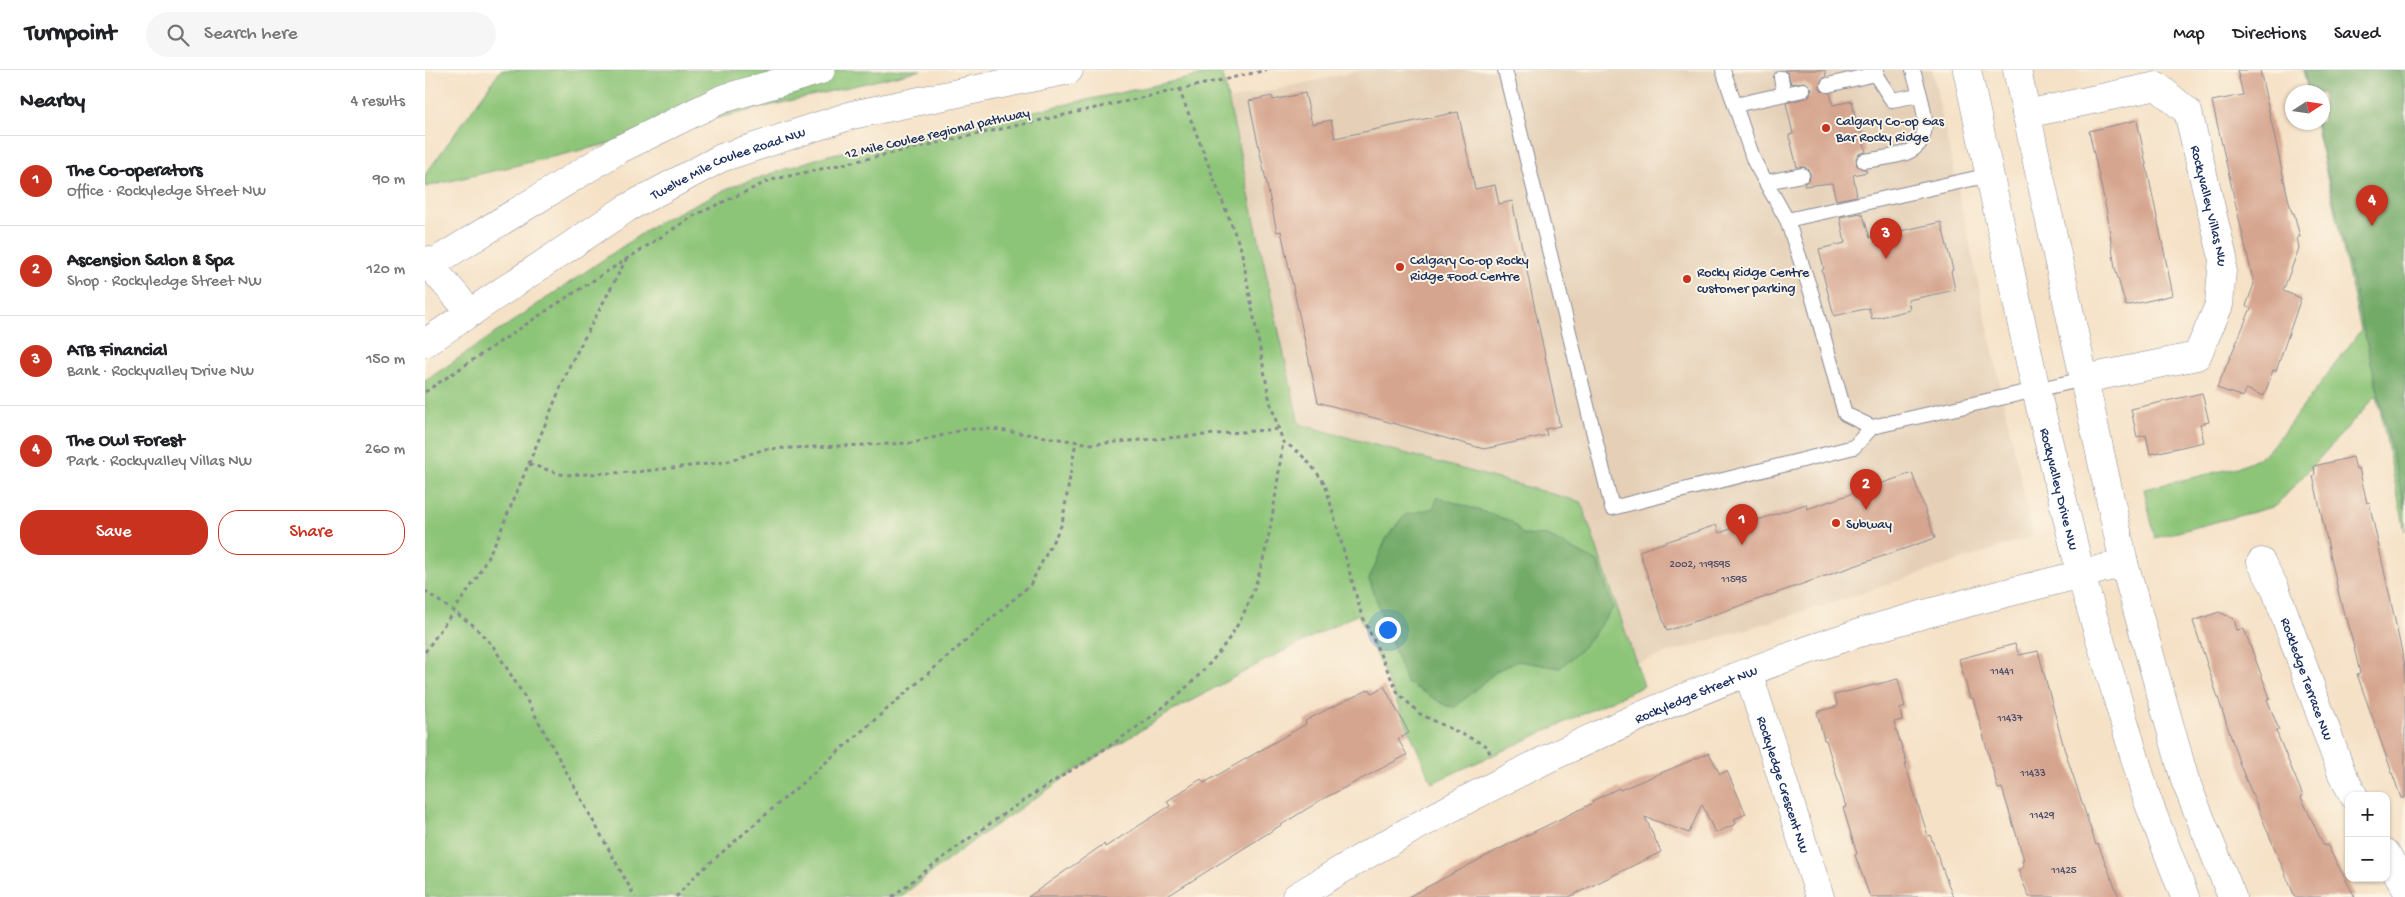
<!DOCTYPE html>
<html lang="en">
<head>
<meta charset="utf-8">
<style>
  :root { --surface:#fff; --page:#f6f6f6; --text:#202124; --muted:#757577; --line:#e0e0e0; --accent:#c8321e }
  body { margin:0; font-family:"Gochi Hand",sans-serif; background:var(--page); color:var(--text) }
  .controls { position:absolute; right:15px; bottom:15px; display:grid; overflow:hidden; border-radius:10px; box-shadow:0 1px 4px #0004 }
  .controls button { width:45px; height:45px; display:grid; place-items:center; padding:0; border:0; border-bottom:1px solid var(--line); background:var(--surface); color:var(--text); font:25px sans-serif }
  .compass { position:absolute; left:1860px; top:15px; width:45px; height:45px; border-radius:50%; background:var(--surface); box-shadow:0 1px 4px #0004; rotate:78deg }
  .you { position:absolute; left:962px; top:559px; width:18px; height:18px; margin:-12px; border:4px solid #fff; border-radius:50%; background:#1a73e8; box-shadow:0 0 0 8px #1a73e833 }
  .badge { display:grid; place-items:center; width:32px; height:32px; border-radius:50%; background:var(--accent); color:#fff; font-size:16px; font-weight:700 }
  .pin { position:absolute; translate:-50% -41px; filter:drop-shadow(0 1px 2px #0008) }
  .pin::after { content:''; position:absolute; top:26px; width:18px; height:15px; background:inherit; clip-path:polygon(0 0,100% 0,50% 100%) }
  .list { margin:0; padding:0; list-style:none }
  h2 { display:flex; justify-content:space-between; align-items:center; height:65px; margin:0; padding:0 20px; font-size:21px }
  h2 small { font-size:16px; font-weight:400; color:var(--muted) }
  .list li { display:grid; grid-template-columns:32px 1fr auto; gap:15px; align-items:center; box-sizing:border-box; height:90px; padding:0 20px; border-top:1px solid var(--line) }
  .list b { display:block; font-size:19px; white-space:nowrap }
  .list p { margin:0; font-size:16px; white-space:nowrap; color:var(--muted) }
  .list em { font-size:16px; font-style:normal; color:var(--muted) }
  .actions { display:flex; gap:10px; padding:15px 20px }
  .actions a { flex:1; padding:11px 0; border:1px solid var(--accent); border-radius:20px; text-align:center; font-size:18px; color:var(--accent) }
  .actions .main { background:var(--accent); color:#fff }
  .icon { flex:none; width:28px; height:28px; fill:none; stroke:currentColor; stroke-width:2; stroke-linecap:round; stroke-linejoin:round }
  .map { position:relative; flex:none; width:1980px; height:827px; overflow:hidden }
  header { display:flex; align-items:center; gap:30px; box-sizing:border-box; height:70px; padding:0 25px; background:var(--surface); border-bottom:1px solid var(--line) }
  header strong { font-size:24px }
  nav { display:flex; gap:28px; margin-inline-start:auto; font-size:18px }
  .search { width:350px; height:45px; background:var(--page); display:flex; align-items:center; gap:12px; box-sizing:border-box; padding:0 18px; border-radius:28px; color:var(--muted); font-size:19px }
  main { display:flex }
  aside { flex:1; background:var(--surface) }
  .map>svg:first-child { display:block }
  .built { fill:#e5d0b7 }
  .green { fill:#8dc578; stroke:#547a6b }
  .forest { fill:#72aa68; stroke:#466c63 }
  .building { fill:#d6a58f }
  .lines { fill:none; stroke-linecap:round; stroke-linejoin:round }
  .service-casing { stroke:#888892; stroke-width:16 }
  .minor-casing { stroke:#888892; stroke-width:29 }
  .tertiary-casing { stroke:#888892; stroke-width:29 }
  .secondary-casing { stroke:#888892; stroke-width:29 }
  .path { stroke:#888892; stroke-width:3; stroke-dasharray:4 4; stroke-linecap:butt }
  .service { stroke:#fff; stroke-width:14 }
  .minor { stroke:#fff; stroke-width:28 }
  .tertiary { stroke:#fff; stroke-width:28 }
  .secondary { stroke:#fff; stroke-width:28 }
  .poi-dot { fill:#c8321e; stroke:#fcf5e5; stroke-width:2 }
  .labels { text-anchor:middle; stroke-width:4; stroke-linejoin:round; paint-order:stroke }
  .number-label { font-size:11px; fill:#4a4c6a }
  .poi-label { font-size:14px; fill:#1b2f5e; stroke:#fcf5e5; text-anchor:start }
  .street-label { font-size:14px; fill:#1b2f5e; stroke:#fcf5e5 }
</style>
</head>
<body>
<header>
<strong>Turnpoint</strong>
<div class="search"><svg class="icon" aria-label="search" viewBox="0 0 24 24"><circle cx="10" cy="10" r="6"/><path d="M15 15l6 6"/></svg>Search here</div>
<nav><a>Map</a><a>Directions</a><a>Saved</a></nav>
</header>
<main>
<aside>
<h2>Nearby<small>4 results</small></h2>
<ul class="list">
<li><span class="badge">1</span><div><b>The Co-operators</b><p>Office · Rockyledge Street NW</p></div><em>90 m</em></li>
<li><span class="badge">2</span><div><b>Ascension Salon &amp; Spa</b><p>Shop · Rockyledge Street NW</p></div><em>120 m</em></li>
<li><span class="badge">3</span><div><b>ATB Financial</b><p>Bank · Rockyvalley Drive NW</p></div><em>150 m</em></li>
<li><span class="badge">4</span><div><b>The Owl Forest</b><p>Park · Rockyvalley Villas NW</p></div><em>260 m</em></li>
</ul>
<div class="actions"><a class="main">Save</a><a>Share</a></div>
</aside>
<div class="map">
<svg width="1980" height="827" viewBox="0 0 1980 827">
  <rect width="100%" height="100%" fill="#fcf5e5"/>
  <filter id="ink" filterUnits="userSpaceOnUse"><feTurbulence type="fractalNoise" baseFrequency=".02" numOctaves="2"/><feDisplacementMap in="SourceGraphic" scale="10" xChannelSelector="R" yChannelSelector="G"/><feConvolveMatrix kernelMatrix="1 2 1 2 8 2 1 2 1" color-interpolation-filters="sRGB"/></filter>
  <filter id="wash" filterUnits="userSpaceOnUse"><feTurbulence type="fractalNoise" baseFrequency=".0096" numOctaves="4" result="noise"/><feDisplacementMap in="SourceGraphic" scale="20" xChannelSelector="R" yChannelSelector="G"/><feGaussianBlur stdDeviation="1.12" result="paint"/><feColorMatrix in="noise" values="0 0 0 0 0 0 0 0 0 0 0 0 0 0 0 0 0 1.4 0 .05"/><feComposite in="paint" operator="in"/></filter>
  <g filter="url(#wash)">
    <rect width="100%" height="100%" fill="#f5e1c6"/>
    <polygon class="built" points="940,0 1507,0 1608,466 1413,531 1211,593 1156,432 874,355 803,30"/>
    <g class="green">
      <polygon points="76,0 496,0 0,117 0,105"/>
      <polygon points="1878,0 1980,0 1980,461 1952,325 1851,436 1730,468 1719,419 1817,396 1840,384 1858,363 1936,260 1890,53 1898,52 1898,22 1883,22"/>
      <polygon points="797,1 874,354 1156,432 1219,616 1007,713 933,544 835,593 737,647 647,703 553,767 475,827 0,827 0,311 235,151 306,117 403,85"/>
    </g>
    <g class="forest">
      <polygon points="1879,0 1975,0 1980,24 1980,439 1891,53 1898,52 1898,22 1884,22"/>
      <polygon points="1013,427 1086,451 1098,465 1123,466 1173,492 1188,538 1159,577 1135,598 1093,591 1073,600 1030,637 1022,636 981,612 944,509 961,469 980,445 1008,438"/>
    </g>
    <g id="blocks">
      <g class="building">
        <polygon points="1359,0 1400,0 1401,6 1397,9 1394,17 1397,21 1405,23 1408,35 1427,31 1431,52 1434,51 1441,82 1434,84 1431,88 1432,96 1441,100 1442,102 1428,105 1432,126 1411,130 1407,113 1379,116 1379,114 1385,108 1385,103 1380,97 1372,97 1364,65 1368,64 1361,33 1384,27 1387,19 1380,12 1366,14 1363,3"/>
        <polygon points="1812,0 1835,0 1863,128 1867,143 1869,143 1875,167 1872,167 1874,178 1858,221 1876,228 1851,301 1848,300 1839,326 1821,319 1818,327 1792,318 1826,238 1821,236 1829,214 1787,31 1818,25"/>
        <polygon points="880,23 887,54 906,50 910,68 1033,42 1050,119 1070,115 1074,134 1087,131 1135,356 1120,359 1122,365 1059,379 893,332 856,161 852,162 824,31 847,26 848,30"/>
        <polygon points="1712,50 1748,225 1701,236 1690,198 1682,143 1664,61"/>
        <polygon points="1436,143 1436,145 1438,145 1445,168 1516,152 1528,200 1526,201 1530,220 1483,230 1485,240 1447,249 1444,238 1409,246 1397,200 1399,199 1394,179 1420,173 1415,147"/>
        <polygon points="1777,323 1784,352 1775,354 1779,372 1725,384 1721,365 1712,367 1706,339"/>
        <polygon points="1928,387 1931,399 1934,398 1942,433 1944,432 1980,596 1980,728 1976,728 1932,604 1935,603 1922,548 1920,548 1914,525 1888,406 1890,405 1889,396"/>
        <polygon points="1487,403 1510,468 1242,561 1214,481 1291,455 1294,463 1381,434 1382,439"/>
        <polygon points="1794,542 1809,549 1812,560 1819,559 1845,628 1842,629 1854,660 1851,661 1878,726 1876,727 1899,776 1902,775 1930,827 1870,827 1815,695 1768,551"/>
        <polygon points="1590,574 1594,585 1613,581 1639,678 1671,775 1673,774 1694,827 1604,827 1593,800 1599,797 1597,791 1599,790 1577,718 1573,719 1548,628 1545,629 1534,589"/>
        <polygon points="1473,609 1480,637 1475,639 1477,650 1469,652 1482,694 1480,694 1503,766 1505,765 1528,827 1445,827 1430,785 1432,784 1418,738 1421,737 1401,670 1399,670 1392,642 1413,636 1409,625"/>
        <polygon points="959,616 984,663 973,669 982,685 896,730 741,827 603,827 679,774 680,777 745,736 742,731 776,709 779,713 881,654 880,651 901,640 945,619 947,623"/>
        <polygon points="1284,683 1295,704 1302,701 1321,744 1309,749 1311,754 1290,763 1277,734 1264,763 1220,747 1236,782 1144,827 983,827 1084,774 1168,733 1167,731 1194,718 1195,720"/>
      </g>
    </g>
  </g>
  <g filter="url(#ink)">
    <use href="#blocks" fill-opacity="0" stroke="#888892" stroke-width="1"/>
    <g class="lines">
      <g class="service-casing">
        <g id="service">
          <polyline points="1080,0 1187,438 1429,377 1447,357"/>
          <polyline points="1298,0 1329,91 1362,150 1387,225 1420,344 1447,357 1659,309"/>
          <polyline points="1450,4 1467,30 1494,25"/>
          <polyline points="1356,8 1359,24"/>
          <polyline points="1403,15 1450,4 1452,0"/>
          <polyline points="1310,35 1378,20"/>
          <path d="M 1439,91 C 1453,89 1468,87 1481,83 C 1515,70 1494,25 1488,0"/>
          <polyline points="1341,112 1377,105"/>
          <polyline points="1362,150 1565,105"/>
        </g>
      </g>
      <g class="minor-casing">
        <g id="minor">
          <path id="s1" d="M 1601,44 L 1732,16 L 1763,42 L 1798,188 L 1794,235 L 1772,286 L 1659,309"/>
          <polyline points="0,190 46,243"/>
          <path id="s2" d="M 1836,492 L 1850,518 L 1917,704 L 1929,726"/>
          <path id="s3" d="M 1323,602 L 1395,827"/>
          <polyline points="1961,783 1980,817"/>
          <path id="s4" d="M 871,827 C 1033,727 1207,642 1386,579 C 1488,543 1595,521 1699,493"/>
        </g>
      </g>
      <g class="tertiary-casing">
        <g id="tertiary">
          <path id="s5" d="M 1542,0 L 1611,320 L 1656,505 L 1722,729 L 1760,827"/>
          <polyline points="1592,0 1699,493 1760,710 1807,827"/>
        </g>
      </g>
      <g class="secondary-casing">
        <g id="secondary">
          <polyline points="0,198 193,80 297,29 396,0"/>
          <path id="s6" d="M 0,273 L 202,138 L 296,88 L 427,45 L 644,0"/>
        </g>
      </g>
      <g class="path">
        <path d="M 754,19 L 816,179 L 845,332 L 858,372 C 877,382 888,397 900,414 L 936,543 L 973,623 L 995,644 L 1062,676 L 1066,686"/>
        <polyline points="0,322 127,237 270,145 346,110 842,0"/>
        <polyline points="104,394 139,405 211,402 301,392 340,379 488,373 541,359 568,359 667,374 854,359"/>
        <polyline points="0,521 48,555 68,576 104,634 210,827"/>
        <polyline points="0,582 53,506 73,467 145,295 202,188"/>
        <polyline points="251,827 270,806 605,515 637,454 651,371"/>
        <path d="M 467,827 C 510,793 553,761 598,731 C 678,678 783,626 823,534 C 845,483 850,427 858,372"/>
      </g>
      <use href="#service" class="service"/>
      <use href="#minor" class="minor"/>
      <use href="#tertiary" class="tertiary"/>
      <use href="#secondary" class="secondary"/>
    </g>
  </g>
  <g class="poi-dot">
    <circle cx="1401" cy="58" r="5"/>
    <circle cx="975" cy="197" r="5"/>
    <circle cx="1262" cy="209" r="5"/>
    <circle cx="1411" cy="453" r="5"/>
  </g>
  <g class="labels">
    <g class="number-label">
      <text x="1275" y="497">2002, 119595</text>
      <text x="1309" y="512">11595</text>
      <text x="1577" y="604">11441</text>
      <text x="1585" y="651">11437</text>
      <text x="1608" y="706">11433</text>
      <text x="1617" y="748">11429</text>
      <text x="1639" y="803">11425</text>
    </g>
    <g class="poi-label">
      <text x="1411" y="55">Calgary Co-op Gas<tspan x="1411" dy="16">Bar Rocky Ridge</tspan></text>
      <text x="985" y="194">Calgary Co-op Rocky<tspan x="985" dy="16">Ridge Food Centre</tspan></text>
      <text x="1272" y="206">Rocky Ridge Centre<tspan x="1272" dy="16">customer parking</tspan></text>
      <text x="1421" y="458">Subway</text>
    </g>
    <g class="street-label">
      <text transform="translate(512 62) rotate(-13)" y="5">12 Mile Coulee regional pathway</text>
      <text dy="5" stroke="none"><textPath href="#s6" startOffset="354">Twelve Mile Coulee Road NW</textPath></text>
      <text dy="5" stroke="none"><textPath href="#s1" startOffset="271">Rockyvalley Villas NW</textPath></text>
      <text dy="5" stroke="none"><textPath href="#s5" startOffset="429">Rockyvalley Drive NW</textPath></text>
      <text dy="5" stroke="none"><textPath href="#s2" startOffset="126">Rockledge Terrace NW</textPath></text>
      <text dy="5" stroke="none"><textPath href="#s4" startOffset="449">Rockyledge Street NW</textPath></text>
      <text dy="5" stroke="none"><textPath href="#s3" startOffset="118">Rockyledge Crescent NW</textPath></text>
    </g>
  </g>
</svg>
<div class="controls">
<button>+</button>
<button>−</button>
</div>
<svg class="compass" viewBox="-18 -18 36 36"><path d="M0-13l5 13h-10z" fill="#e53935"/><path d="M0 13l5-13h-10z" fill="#757577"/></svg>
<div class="you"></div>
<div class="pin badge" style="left:1317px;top:475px">1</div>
<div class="pin badge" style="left:1441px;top:440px">2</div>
<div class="pin badge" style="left:1461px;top:189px">3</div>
<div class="pin badge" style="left:1947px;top:156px">4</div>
</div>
</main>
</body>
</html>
